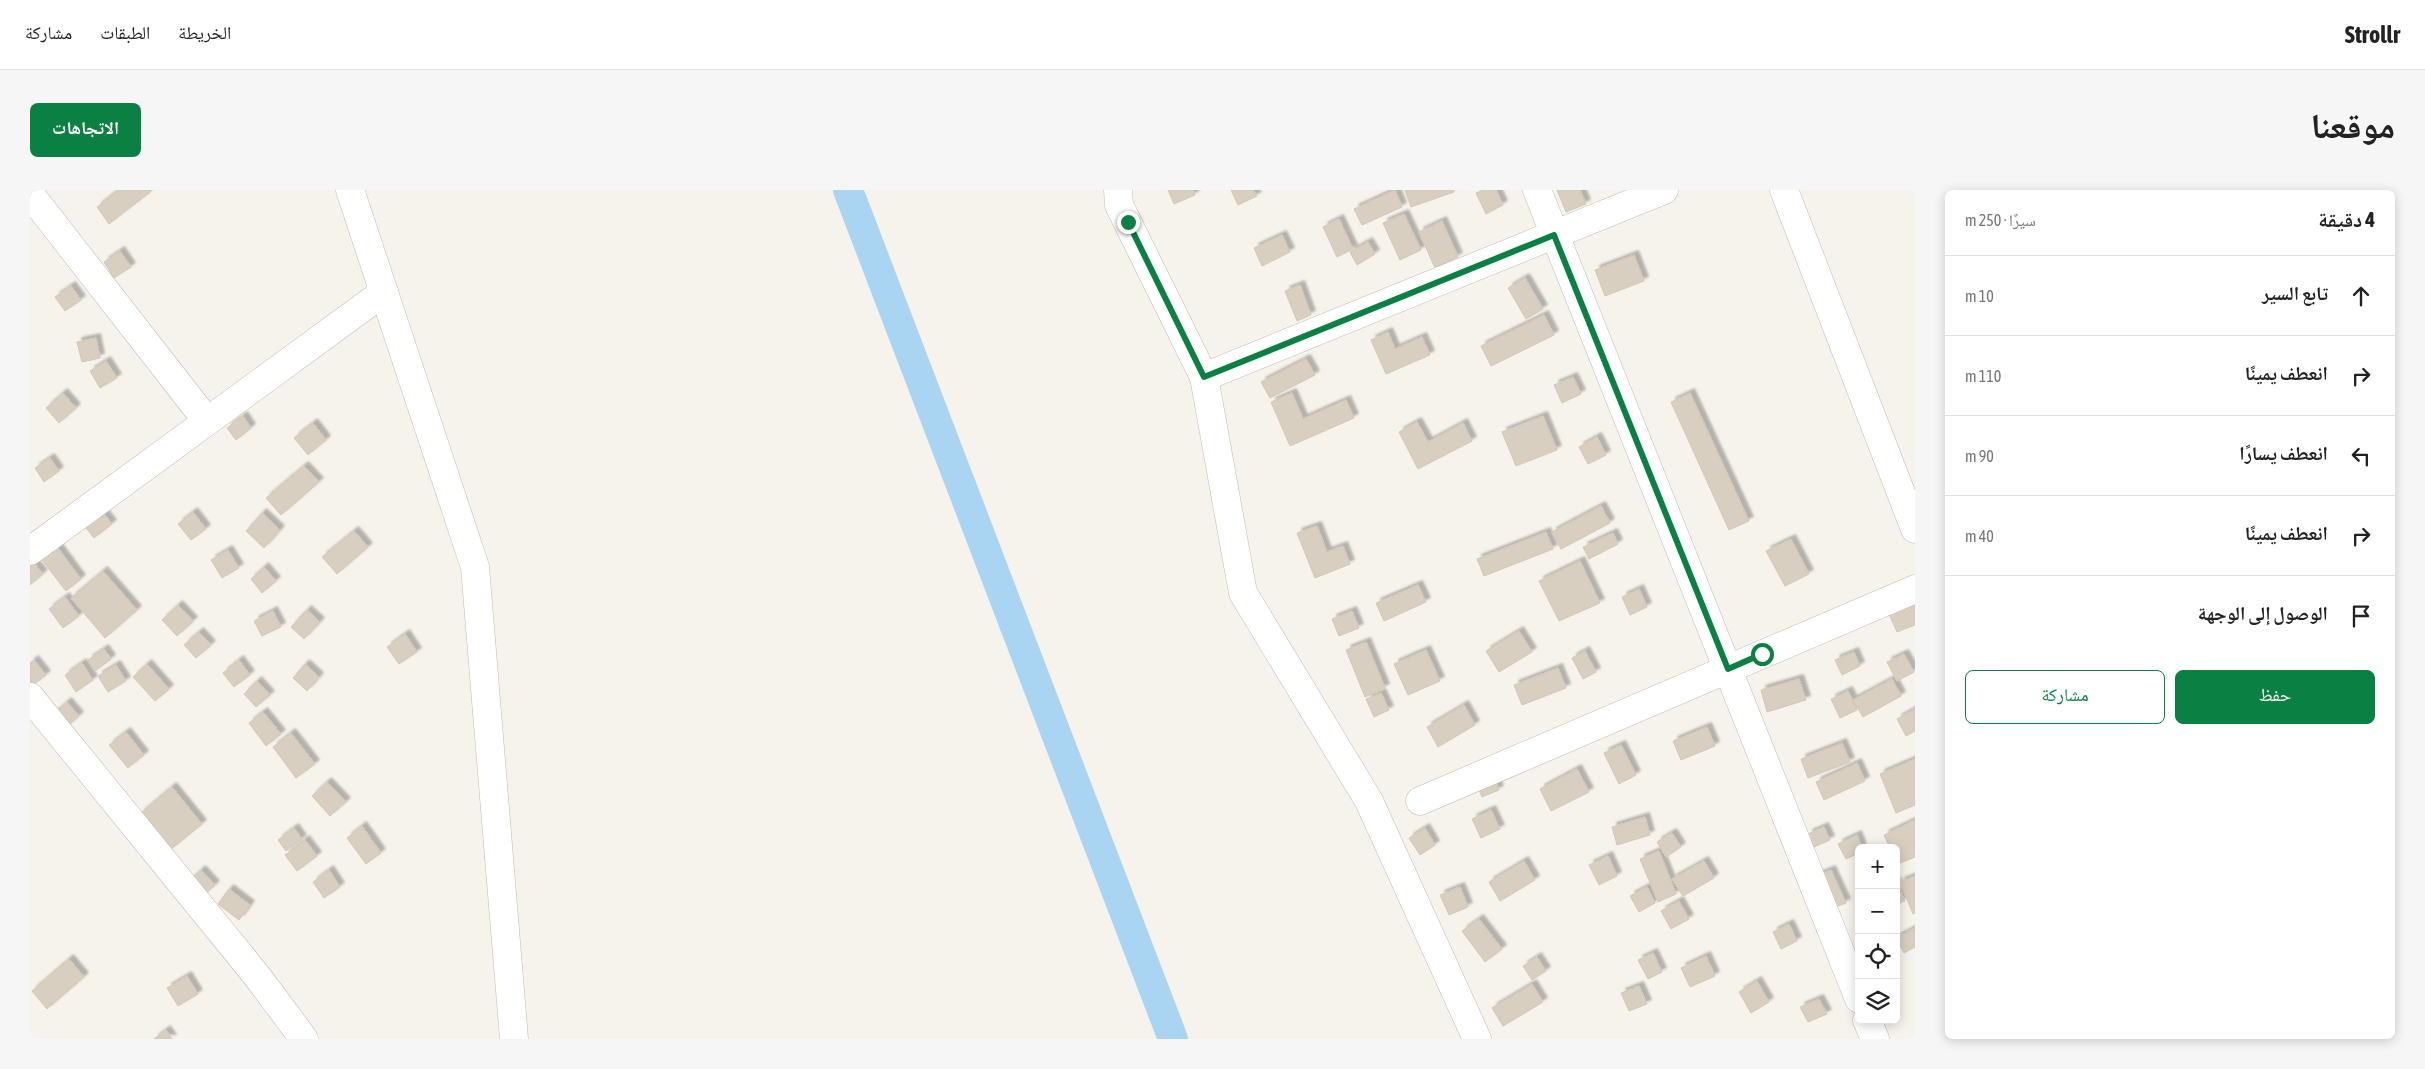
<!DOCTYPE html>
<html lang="ar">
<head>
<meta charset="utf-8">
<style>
  :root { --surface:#fff; --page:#f6f6f6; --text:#222; --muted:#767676; --line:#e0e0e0; --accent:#0b8043 }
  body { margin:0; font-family:"Asap Condensed","Noto Naskh Arabic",sans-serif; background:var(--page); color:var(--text); direction:rtl }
  .controls { position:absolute; right:15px; bottom:15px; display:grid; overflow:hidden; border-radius:8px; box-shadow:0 2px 12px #0003 }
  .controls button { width:45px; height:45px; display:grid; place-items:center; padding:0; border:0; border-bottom:1px solid var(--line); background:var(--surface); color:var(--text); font:25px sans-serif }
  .stop { position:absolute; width:15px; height:15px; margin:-11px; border:4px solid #0b8043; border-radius:50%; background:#fff }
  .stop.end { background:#0b8043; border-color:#fff; box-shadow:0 1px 5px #0008 }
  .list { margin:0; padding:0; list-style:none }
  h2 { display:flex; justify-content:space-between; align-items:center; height:65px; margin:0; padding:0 20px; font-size:21px }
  h2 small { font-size:16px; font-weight:400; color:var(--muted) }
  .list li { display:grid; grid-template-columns:32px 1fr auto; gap:15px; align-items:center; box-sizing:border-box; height:80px; padding:0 20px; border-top:1px solid var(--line) }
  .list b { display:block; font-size:19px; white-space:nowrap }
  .list em { font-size:16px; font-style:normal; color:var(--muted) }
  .actions { display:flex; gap:10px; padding:15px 20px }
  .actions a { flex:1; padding:11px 0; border:1px solid var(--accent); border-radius:8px; text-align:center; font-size:18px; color:var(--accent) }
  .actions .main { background:var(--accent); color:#fff }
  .icon { flex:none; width:28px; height:28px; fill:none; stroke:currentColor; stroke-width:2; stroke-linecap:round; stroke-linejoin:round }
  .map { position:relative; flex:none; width:1885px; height:849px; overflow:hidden; direction:ltr; border-radius:8px }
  header { display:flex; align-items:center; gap:30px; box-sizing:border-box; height:70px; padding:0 25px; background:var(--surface); border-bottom:1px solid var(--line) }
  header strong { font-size:24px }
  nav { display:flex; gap:28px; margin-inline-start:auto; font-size:18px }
  .intro { display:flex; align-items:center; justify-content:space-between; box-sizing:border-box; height:120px; padding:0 30px }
  h1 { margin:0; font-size:35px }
  .button { padding:12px 22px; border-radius:8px; background:var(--accent); color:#fff; font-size:18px; font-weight:700 }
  main { display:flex; gap:30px; padding:0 30px }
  aside { flex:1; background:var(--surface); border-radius:8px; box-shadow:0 2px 12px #0003 }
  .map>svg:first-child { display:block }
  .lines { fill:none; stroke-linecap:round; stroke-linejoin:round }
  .canal { stroke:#a9d4f2; stroke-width:30 }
  .building { fill:#d8cfc1; stroke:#d3c7b4; filter:url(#shadow) }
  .minor-casing { stroke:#c2bbae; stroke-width:29 }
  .minor { stroke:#fff; stroke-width:28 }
  .route { stroke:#0b8043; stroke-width:6 }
</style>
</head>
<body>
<header>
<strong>Strollr</strong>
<nav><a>الخريطة</a><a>الطبقات</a><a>مشاركة</a></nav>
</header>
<div class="intro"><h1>موقعنا</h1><a class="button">الاتجاهات</a></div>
<main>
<aside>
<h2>4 دقيقة<small>سيرًا · 250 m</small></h2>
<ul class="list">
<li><svg class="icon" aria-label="ahead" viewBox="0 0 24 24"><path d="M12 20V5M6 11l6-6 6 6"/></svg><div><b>تابع السير</b></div><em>10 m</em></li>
<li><svg class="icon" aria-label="right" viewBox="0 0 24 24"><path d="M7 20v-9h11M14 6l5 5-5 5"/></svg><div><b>انعطف يمينًا</b></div><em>110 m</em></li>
<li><svg class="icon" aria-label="left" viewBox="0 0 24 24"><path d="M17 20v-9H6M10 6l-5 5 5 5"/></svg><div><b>انعطف يسارًا</b></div><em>90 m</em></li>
<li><svg class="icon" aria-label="right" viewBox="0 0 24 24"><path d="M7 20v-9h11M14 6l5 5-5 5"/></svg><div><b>انعطف يمينًا</b></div><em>40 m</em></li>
<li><svg class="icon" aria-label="arrive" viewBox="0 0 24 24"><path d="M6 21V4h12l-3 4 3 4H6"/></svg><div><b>الوصول إلى الوجهة</b></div></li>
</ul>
<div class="actions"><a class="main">حفظ</a><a>مشاركة</a></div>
</aside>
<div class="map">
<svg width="1885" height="849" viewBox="0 0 1885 849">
  <defs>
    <filter id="shadow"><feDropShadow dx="4.5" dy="-4.5" stdDeviation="1" flood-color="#0004"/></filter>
  </defs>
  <rect width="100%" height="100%" fill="#f6f3ec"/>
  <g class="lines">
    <polyline class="canal" points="818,0 1143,849"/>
  </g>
  <g class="building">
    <polygon points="89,0 118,0 120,2 79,34 67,17"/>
    <polygon points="1138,0 1163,0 1165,5 1144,14"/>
    <polygon points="1201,0 1223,0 1227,6 1208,15"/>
    <polygon points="1365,0 1372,17 1332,35 1324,19"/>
    <polygon points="1375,0 1424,0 1424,2 1381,17"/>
    <polygon points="1454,0 1466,0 1473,15 1456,24 1446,3"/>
    <polygon points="1527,0 1550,0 1556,14 1536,22"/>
    <polygon points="1374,24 1391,60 1370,70 1353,33"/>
    <polygon points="1309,29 1323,59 1307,67 1293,37"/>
    <polygon points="1412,31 1428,67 1405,78 1389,42"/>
    <polygon points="1252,45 1260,62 1232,76 1224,58"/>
    <polygon points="1338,52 1345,64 1327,75 1320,62"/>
    <polygon points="90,61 101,77 84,88 74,72"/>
    <polygon points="1604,65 1614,91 1575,106 1565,80"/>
    <polygon points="1495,88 1513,119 1496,129 1478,98"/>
    <polygon points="1270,95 1281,125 1267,131 1255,101"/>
    <polygon points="41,96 51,110 35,121 25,107"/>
    <polygon points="1514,125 1524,145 1461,176 1451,156"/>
    <polygon points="1358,142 1365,159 1392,147 1400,165 1356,184 1341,150"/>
    <polygon points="66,148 70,168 52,172 47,152"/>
    <polygon points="1276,169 1285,185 1240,208 1231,192"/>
    <polygon points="76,171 87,188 70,198 60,181"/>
    <polygon points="1543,187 1551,204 1532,213 1524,195"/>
    <polygon points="33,203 46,218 29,233 16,218"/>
    <polygon points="1262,203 1273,229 1316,210 1324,228 1260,256 1241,212"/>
    <polygon points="1660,203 1719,331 1699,340 1641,212"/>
    <polygon points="213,226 221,238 206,250 197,238"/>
    <polygon points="1513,226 1527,260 1486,276 1472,242"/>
    <polygon points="1387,232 1398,252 1433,233 1442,251 1388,279 1369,242"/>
    <polygon points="283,233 296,250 278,265 264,248"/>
    <polygon points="1567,247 1576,265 1558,274 1549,257"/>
    <polygon points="20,268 29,281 14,292 5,278"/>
    <polygon points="274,276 289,292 251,325 236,308"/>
    <polygon points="1571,316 1580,333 1531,359 1522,342"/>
    <polygon points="71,320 82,334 64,348 53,334"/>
    <polygon points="163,322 176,339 161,350 148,334"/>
    <polygon points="232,323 250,340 234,358 216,341"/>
    <polygon points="1287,336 1297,362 1313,356 1320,374 1285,388 1267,343"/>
    <polygon points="324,341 338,357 307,384 292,367"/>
    <polygon points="1516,342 1523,359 1454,386 1447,369"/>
    <polygon points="1583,343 1588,354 1559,369 1553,357"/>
    <polygon points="1761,349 1779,384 1755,396 1736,361"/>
    <polygon points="25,354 51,389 36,401 9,366"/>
    <polygon points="198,360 209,378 192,388 181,370"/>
    <polygon points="1,370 13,384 0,395 0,371"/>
    <polygon points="1550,371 1570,413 1529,431 1509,391"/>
    <polygon points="234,377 246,391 232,403 221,389"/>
    <polygon points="73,381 107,420 75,448 41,408"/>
    <polygon points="1388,395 1396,412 1354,431 1346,413"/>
    <polygon points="1609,399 1617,417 1600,425 1592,407"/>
    <polygon points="1880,403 1885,414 1885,435 1867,442 1855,415"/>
    <polygon points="35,407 49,426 33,438 19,419"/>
    <polygon points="148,415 163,431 147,446 132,430"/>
    <polygon points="277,420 290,432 274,449 261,437"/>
    <polygon points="243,421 251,437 232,446 224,431"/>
    <polygon points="1322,421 1329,438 1309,446 1302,429"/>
    <polygon points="1489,441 1502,462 1469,482 1456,461"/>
    <polygon points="169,442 181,455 166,468 154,455"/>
    <polygon points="375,444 387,462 369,474 357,457"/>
    <polygon points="1336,452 1355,498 1335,507 1316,460"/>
    <polygon points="74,459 81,469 65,481 58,470"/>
    <polygon points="1396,460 1410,491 1378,505 1364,474"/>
    <polygon points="1555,461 1566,482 1553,489 1542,468"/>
    <polygon points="1824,462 1830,476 1812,485 1805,470"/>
    <polygon points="1874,464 1884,482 1867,491 1857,472"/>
    <polygon points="4,470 16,485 0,497 0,473"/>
    <polygon points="209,470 220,485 204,497 193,483"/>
    <polygon points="52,473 63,490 46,502 35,485"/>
    <polygon points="117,474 139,499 125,511 103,487"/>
    <polygon points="275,474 289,487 277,501 263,488"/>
    <polygon points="86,475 96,491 78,502 68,486"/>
    <polygon points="1528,478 1536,498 1492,515 1484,495"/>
    <polygon points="1769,489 1776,510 1737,522 1731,500"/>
    <polygon points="1862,489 1871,506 1833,527 1823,510"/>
    <polygon points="227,491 240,505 226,517 214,504"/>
    <polygon points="1818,501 1827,520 1810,528 1801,509"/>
    <polygon points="1351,503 1359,520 1344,527 1336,509"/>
    <polygon points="37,512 49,526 33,540 21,526"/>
    <polygon points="1434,515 1445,535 1408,557 1397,537"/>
    <polygon points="1885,519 1885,541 1876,546 1867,529"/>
    <polygon points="233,522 251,544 236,556 219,533"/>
    <polygon points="1677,537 1685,556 1651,570 1643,551"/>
    <polygon points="96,542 114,565 98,578 79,555"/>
    <polygon points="261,543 285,574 266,588 243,557"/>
    <polygon points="1812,553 1820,572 1778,588 1771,569"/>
    <polygon points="1591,555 1606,585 1589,594 1574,563"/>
    <polygon points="1885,569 1885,615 1866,623 1850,584"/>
    <polygon points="1827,573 1835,591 1794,610 1786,592"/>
    <polygon points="1547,579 1559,602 1521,621 1510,599"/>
    <polygon points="1462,583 1469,600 1452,607 1445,590"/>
    <polygon points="297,592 316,612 300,626 282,606"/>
    <polygon points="142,597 172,634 140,660 110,624"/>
    <polygon points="1461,620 1470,639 1451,648 1442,629"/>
    <polygon points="1615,627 1620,645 1587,655 1582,637"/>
    <polygon points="1885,630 1885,667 1868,674 1866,658 1860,658 1854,645"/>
    <polygon points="332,636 351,663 336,674 317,648"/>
    <polygon points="1794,637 1800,650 1784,657 1778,644"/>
    <polygon points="264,638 272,649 256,661 248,650"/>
    <polygon points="1395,638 1405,655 1390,665 1379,648"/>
    <polygon points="1642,643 1651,657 1636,667 1627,652"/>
    <polygon points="1827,645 1832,658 1829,658 1829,663 1816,669 1808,654"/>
    <polygon points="275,650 287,666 267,681 255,665"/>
    <polygon points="1629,661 1646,704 1628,712 1610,669"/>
    <polygon points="1578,666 1587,686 1569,695 1559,675"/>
    <polygon points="1494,671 1505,690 1470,711 1459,692"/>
    <polygon points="1674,671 1684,688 1653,706 1642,689"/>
    <polygon points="171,680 185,695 169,709 155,695"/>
    <polygon points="299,680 310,697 294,708 283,692"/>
    <polygon points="1801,680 1816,713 1798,720 1784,687"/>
    <polygon points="1885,686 1885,723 1883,724 1870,692"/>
    <polygon points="1866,691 1875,711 1866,714"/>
    <polygon points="1430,697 1438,717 1419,725 1410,705"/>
    <polygon points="1617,697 1625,713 1609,722 1600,706"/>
    <polygon points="199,699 220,715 209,730 188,714"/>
    <polygon points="1649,711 1659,729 1641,739 1631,721"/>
    <polygon points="1449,729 1472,759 1455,772 1432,741"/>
    <polygon points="1759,734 1767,751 1751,759 1743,742"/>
    <polygon points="1885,738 1885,757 1874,763 1866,748"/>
    <polygon points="1623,763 1632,782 1618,789 1608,770"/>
    <polygon points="1676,766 1685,786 1660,797 1651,778"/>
    <polygon points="1507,767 1516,781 1502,790 1493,776"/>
    <polygon points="39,769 54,787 17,819 2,801"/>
    <polygon points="157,786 168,804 148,816 137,798"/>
    <polygon points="1727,791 1739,812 1721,823 1709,802"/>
    <polygon points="1502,794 1513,812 1473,836 1462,818"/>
    <polygon points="1609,796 1617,814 1599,821 1591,803"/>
    <polygon points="1789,809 1797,824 1778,832 1770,817"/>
    <polygon points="136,840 142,849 124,849"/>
  </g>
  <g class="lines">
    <g class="minor-casing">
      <g id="minor">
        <polyline points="320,0 445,377 484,849"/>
        <polyline points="1088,0 1089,15 1174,187 1213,403 1339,611 1447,849"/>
        <polyline points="1507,0 1829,809"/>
        <polyline points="1754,0 1885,339"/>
        <polyline points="0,4 177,231"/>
        <polyline points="1174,187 1634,0"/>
        <polyline points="0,361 354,102"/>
        <polyline points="0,507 227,786 274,849"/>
        <polyline points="1390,611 1885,399"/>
        <polyline points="1837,830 1845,849"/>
      </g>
    </g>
    <use href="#minor" class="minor"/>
  </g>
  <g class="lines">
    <polyline class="route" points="1098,32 1174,187 1524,45 1698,479 1732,464"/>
  </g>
</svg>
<div class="controls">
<button>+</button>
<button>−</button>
<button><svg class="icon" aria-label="locate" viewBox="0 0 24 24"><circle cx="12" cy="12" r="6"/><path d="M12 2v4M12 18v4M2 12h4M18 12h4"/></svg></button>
<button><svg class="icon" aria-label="layers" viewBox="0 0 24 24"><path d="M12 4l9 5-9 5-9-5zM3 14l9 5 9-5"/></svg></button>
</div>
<div class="stop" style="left:1732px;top:464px"></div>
<div class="stop end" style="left:1098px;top:32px"></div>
</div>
</main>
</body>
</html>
